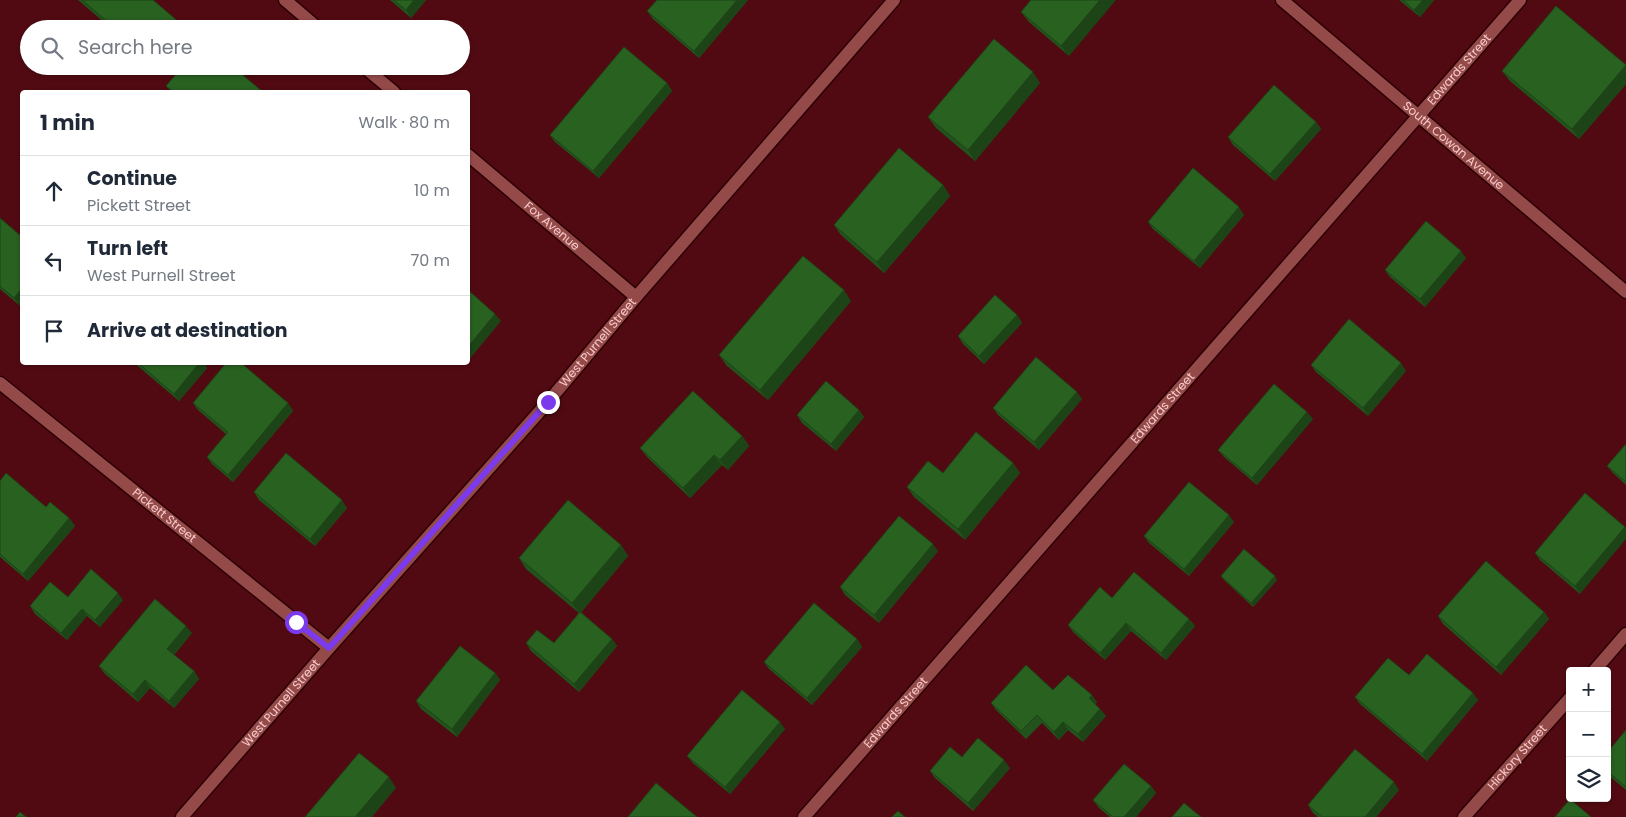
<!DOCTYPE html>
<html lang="en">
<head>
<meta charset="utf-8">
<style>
  :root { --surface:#fff; --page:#f2f2f3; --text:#1f2937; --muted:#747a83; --line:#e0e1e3 }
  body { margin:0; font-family:Poppins,sans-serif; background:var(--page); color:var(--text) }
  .controls { position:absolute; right:15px; bottom:15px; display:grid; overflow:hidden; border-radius:5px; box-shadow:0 1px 4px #0004 }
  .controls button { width:45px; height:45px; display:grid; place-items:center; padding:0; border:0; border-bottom:1px solid var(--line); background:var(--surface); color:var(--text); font:25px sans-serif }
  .stop { position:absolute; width:15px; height:15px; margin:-11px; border:4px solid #7c3aed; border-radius:50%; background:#fff }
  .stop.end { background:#7c3aed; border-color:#fff; box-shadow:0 1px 5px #0008 }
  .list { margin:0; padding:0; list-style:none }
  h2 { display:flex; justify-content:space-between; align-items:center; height:65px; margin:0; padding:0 20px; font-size:21px }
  h2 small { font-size:16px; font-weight:400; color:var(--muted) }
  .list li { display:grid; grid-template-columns:32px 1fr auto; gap:15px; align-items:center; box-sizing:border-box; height:70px; padding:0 20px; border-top:1px solid var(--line) }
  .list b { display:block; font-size:19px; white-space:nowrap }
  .list p { margin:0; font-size:16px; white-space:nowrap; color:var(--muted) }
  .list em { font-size:16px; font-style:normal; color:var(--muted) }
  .icon { flex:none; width:28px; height:28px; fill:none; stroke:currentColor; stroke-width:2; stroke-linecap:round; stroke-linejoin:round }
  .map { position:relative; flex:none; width:1626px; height:817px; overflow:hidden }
  .search { position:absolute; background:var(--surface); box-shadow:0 1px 4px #0004; left:20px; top:20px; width:450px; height:55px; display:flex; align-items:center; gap:12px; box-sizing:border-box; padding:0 18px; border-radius:28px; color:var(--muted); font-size:19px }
  .panel { position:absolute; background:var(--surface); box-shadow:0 1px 4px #0004; left:20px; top:90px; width:450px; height:275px; border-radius:5px }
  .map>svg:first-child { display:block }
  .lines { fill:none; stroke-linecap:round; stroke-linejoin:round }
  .street-casing { stroke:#2d0003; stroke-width:15 }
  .secondary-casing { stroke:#2d0003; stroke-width:15 }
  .street { stroke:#954a4a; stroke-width:12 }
  .secondary { stroke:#954a4a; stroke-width:12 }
  .wall { fill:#23531c }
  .shaded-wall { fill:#1d4417 }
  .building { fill:#296121; stroke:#1d4417 }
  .route { stroke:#7c3aed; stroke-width:6 }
  .labels { text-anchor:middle; stroke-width:4.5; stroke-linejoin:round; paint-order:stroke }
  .street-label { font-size:12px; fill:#f7cbc9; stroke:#440008 }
</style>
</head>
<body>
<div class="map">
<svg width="1626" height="817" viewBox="0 0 1626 817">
  <rect width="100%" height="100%" fill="#510a12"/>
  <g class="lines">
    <g class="street-casing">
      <g id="street">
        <path id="s1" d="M 0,383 L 329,648"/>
        <polyline points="1594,671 1626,634"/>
        <path id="s2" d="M 804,817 L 1520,0"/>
        <path id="s3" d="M 1464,817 L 1570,698"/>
      </g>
    </g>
    <g class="secondary-casing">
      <g id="secondary">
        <polyline points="285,0 319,29"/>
        <path id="s4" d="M 1282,0 L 1626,292"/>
        <polyline points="363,66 394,92"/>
        <path id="s5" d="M 468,155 L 636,297"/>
        <path id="s6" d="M 182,817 L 329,648 L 548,402 L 636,297 L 894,0"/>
      </g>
    </g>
    <use href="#street" class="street"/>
    <use href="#secondary" class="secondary"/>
  </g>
  <g class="wall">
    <polygon points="78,0 153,0 180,23 184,29 112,29"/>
    <polygon points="390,0 426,0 411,18"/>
    <polygon points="657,0 748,0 699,58 653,19 647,11"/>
    <polygon points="1031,0 1069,56 1029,22 1021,12"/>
    <polygon points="1399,0 1434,0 1420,17"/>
    <polygon points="1626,65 1626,84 1579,139 1510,81 1502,71"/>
    <polygon points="667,83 672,91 599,178 555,142 550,135"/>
    <polygon points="1040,83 975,161 936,128 928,117"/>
    <polygon points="1316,122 1321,129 1275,181 1233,145 1228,137"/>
    <polygon points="943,185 950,196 884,273 841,235 834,225"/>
    <polygon points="1244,215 1200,268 1153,229 1148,222"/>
    <polygon points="0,218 22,237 22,302 19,305 0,289"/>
    <polygon points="1466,258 1425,307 1390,277 1385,270"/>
    <polygon points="851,301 768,400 727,366 719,355"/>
    <polygon points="1017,315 1022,323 984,364 963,344 958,336"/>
    <polygon points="133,362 203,362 207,368 179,401"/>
    <polygon points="1311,365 1406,371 1368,416 1316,372"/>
    <polygon points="1082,399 1039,450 998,415 993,408"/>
    <polygon points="193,403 288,403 293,411 233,482 212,464 207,457 226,434 198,410"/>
    <polygon points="859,410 864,417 836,451 802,423 797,415"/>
    <polygon points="1313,419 1257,485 1224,457 1218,450"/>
    <polygon points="742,436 749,446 728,470 722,465 690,498 648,458 640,448"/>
    <polygon points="1626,444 1626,485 1613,473 1607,466"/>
    <polygon points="1013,463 1020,473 965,540 914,497 907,487"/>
    <polygon points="0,481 46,507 69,518 75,526 28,581 0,557"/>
    <polygon points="254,492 347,508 315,546 259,500"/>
    <polygon points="1585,493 1580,594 1540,560 1535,553"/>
    <polygon points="1234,522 1189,576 1149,543 1144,536"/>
    <polygon points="621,545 628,556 581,612 612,639 617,646 579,692 531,651 526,643 554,643 579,613 526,569 519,558"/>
    <polygon points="938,551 879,623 845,595 840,587"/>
    <polygon points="1221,576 1277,580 1253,607 1224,580"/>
    <polygon points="68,597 123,600 100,627 87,616 67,640 35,614 30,606"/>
    <polygon points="1112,598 1189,619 1195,626 1166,660 1131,631 1105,660 1073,632 1068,625"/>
    <polygon points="1544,612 1549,619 1501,675 1443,624 1438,616"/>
    <polygon points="192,633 174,655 194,671 199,679 174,708 150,688 138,702 104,673 99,666"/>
    <polygon points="857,639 862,647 812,705 769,669 764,662"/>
    <polygon points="495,673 500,680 457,737 421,709 416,701"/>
    <polygon points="1409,675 1478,700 1427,761 1360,704 1355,697"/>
    <polygon points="1053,690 1097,702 1095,704 1100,709 1106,716 1083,742 1068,730 1059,740 1042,723 1026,739 996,710 991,703"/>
    <polygon points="785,729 730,794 693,763 687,756"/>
    <polygon points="1626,730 1626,790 1607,774 1607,753"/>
    <polygon points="962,757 1010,768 973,811 935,778 930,771"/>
    <polygon points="1151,786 1156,793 1136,817 1110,817 1099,808 1093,800"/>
    <polygon points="1399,790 1376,817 1318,817 1313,813 1308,805"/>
  </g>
  <g class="shaded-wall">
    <polygon points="414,0 426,0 411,18 406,10"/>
    <polygon points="737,0 748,0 699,58 694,51"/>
    <polygon points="1100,0 1116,0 1069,56 1061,46"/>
    <polygon points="1423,0 1434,0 1420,17 1414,10"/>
    <polygon points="180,23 184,29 175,29"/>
    <polygon points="1626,65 1626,84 1579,139 1572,129"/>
    <polygon points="1033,72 1040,83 975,161 968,150"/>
    <polygon points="667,83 672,91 599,178 593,171"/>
    <polygon points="1316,122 1321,129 1275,181 1270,174"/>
    <polygon points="943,185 950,196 884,273 877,262"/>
    <polygon points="1239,207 1244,215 1200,268 1194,261"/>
    <polygon points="1461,251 1466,258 1425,307 1420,299"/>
    <polygon points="22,288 22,302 19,305 14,298"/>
    <polygon points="844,290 851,301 768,400 760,390"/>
    <polygon points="495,314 501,321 468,361 468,347"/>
    <polygon points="1017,315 1022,323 984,364 979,356"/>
    <polygon points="200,362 203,362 207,368 179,401 174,394"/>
    <polygon points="1401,363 1406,371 1368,416 1363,408"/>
    <polygon points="1077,392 1082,399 1039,450 1034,442"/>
    <polygon points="288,403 293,411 233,482 228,475"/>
    <polygon points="859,410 864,417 836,451 831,444"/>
    <polygon points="1307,412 1313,419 1257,485 1252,478"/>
    <polygon points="742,436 749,446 728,470 720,460"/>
    <polygon points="714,455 722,465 690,498 683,488"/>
    <polygon points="1013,463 1020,473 965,540 958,529"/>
    <polygon points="342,500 347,508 315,546 310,539"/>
    <polygon points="1229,515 1234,522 1189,576 1184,569"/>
    <polygon points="69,518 75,526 28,581 23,574"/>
    <polygon points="1625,527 1626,528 1626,539 1580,594 1575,586"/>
    <polygon points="933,544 938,551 879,623 874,615"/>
    <polygon points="621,545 628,556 580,614 572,603"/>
    <polygon points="1275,576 1277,580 1253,607 1251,603"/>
    <polygon points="118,593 123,600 100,627 95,620"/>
    <polygon points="82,609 87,616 67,640 61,633"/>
    <polygon points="1544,612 1549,619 1501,675 1496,667"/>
    <polygon points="1189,619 1195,626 1166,660 1161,653"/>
    <polygon points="1126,623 1131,631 1105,660 1100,653"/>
    <polygon points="186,626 192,633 172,656 167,649"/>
    <polygon points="612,639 617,646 579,692 574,684"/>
    <polygon points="857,639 862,647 812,705 807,698"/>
    <polygon points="194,671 199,679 174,708 169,701"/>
    <polygon points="495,673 500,680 457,737 452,729"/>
    <polygon points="145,680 150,688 138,702 133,694"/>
    <polygon points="1473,693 1478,700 1427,761 1422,754"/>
    <polygon points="1092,695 1097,702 1094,706 1089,698"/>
    <polygon points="1100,709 1106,716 1083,742 1078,734"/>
    <polygon points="780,722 785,729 730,794 725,787"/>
    <polygon points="1063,722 1068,730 1059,740 1054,732"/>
    <polygon points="1004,760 1010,768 973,811 968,803"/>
    <polygon points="389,777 396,788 372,817 355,817"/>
    <polygon points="1394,782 1399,790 1376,817 1365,817"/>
    <polygon points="1151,786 1156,793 1136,817 1124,817"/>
  </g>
  <g class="building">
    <polygon points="82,0 153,0 180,23 175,29 116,29"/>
    <polygon points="393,0 414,0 406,10"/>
    <polygon points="657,0 737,0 694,51 647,11"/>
    <polygon points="1031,0 1100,0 1061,46 1021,12"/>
    <polygon points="1403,0 1423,0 1414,10"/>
    <polygon points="1556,6 1626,65 1572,129 1502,71"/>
    <polygon points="994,39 1033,72 968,150 928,117"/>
    <polygon points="624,47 667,83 593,171 550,135"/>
    <polygon points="183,66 232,66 263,92 173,92 166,86"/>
    <polygon points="1274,85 1316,122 1270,174 1228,137"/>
    <polygon points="899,148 943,185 877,262 834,225"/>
    <polygon points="1193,168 1239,207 1194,261 1148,222"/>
    <polygon points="0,218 22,237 22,288 14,298 0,286"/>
    <polygon points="1426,221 1461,251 1420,299 1385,270"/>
    <polygon points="803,256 844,290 760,390 719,355"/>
    <polygon points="468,290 495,314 468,347"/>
    <polygon points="995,295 1017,315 979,356 958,336"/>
    <polygon points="1349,319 1401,363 1363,408 1311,365"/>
    <polygon points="1036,357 1077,392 1034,442 993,408"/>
    <polygon points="137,362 200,362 174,394"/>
    <polygon points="227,362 240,362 288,403 228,475 207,457 228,432 193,403"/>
    <polygon points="826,381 859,410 831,444 797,415"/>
    <polygon points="1274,384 1307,412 1252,478 1218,450"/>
    <polygon points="693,391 742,436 720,460 714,455 683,488 640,448"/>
    <polygon points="976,432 1013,463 958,529 907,487 928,461 943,473"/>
    <polygon points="1626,444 1626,482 1607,466"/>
    <polygon points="286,453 342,500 310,539 254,492"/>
    <polygon points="6,473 46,507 50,502 69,518 23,574 0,554 0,481"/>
    <polygon points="1189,482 1229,515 1184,569 1144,536"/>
    <polygon points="1585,493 1625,527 1575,586 1535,553"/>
    <polygon points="568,500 621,545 572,603 519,558"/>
    <polygon points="899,516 933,544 874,615 840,587"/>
    <polygon points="1244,549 1275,576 1251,603 1221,576"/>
    <polygon points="1486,561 1544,612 1496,667 1438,616"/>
    <polygon points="91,569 118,593 95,620 82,609 61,633 30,606 50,582 68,597"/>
    <polygon points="1134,572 1189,619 1161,653 1126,623 1100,653 1068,625 1100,587 1112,598"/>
    <polygon points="155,599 186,626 167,649 194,671 169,701 145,680 133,694 99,666"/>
    <polygon points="814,603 857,639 807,698 764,662"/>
    <polygon points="580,612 612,639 574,684 526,643 537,630 554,643"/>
    <polygon points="460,646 495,673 452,729 416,701"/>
    <polygon points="1427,654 1473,693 1422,754 1355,697 1388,658 1409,675"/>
    <polygon points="1026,665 1053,690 1068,675 1092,695 1089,698 1100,709 1078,734 1063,722 1054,732 1037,715 1021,731 991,703"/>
    <polygon points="742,690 780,722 725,787 687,756"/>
    <polygon points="1626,730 1626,787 1607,771 1607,753"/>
    <polygon points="978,738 1004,760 968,803 930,771 950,747 962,757"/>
    <polygon points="1355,749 1394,782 1365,817 1322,817 1308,805"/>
    <polygon points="359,753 389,777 355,817 305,817"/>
    <polygon points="1124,764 1151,786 1124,817 1113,817 1093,800"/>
    <polygon points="656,783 697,817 628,817"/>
    <polygon points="1570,799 1591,817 1555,817"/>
    <polygon points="1184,803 1201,817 1172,817"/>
    <polygon points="898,811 905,817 892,817"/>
    <polygon points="20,812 26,817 16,817"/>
  </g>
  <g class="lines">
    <polyline class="route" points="296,622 329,648 548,402"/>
  </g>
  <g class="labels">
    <g class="street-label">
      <text dy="4" stroke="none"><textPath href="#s2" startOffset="994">Edwards Street</textPath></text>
      <text dy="4" stroke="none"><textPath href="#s4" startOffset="225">South Cowan Avenue</textPath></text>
      <text dy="4" stroke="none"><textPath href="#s5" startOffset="110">Fox Avenue</textPath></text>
      <text dy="4" stroke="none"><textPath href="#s6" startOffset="631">West Purnell Street</textPath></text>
      <text dy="4" stroke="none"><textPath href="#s2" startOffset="544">Edwards Street</textPath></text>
      <text dy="4" stroke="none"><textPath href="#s1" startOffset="211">Pickett Street</textPath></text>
      <text dy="4" stroke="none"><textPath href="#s6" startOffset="151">West Purnell Street</textPath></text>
      <text dy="4" stroke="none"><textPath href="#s2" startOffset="139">Edwards Street</textPath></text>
      <text dy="4" stroke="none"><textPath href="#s3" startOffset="80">Hickory Street</textPath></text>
    </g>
  </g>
</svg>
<div class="controls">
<button>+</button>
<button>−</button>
<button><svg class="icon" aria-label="layers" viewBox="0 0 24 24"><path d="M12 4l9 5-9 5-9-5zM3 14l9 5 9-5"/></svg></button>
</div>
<div class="stop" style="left:296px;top:622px"></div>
<div class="stop end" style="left:548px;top:402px"></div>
<div class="search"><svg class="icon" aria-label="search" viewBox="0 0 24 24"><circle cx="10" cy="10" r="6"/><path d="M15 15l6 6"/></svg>Search here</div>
<section class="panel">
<h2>1 min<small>Walk · 80 m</small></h2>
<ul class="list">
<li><svg class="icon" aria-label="ahead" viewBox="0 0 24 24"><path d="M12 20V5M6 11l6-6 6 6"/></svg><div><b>Continue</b><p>Pickett Street</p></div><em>10 m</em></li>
<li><svg class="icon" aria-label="left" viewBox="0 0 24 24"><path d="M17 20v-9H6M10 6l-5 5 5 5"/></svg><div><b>Turn left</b><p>West Purnell Street</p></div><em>70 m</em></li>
<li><svg class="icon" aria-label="arrive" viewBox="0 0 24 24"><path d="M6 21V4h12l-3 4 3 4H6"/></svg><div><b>Arrive at destination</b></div></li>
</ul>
</section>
</div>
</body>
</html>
